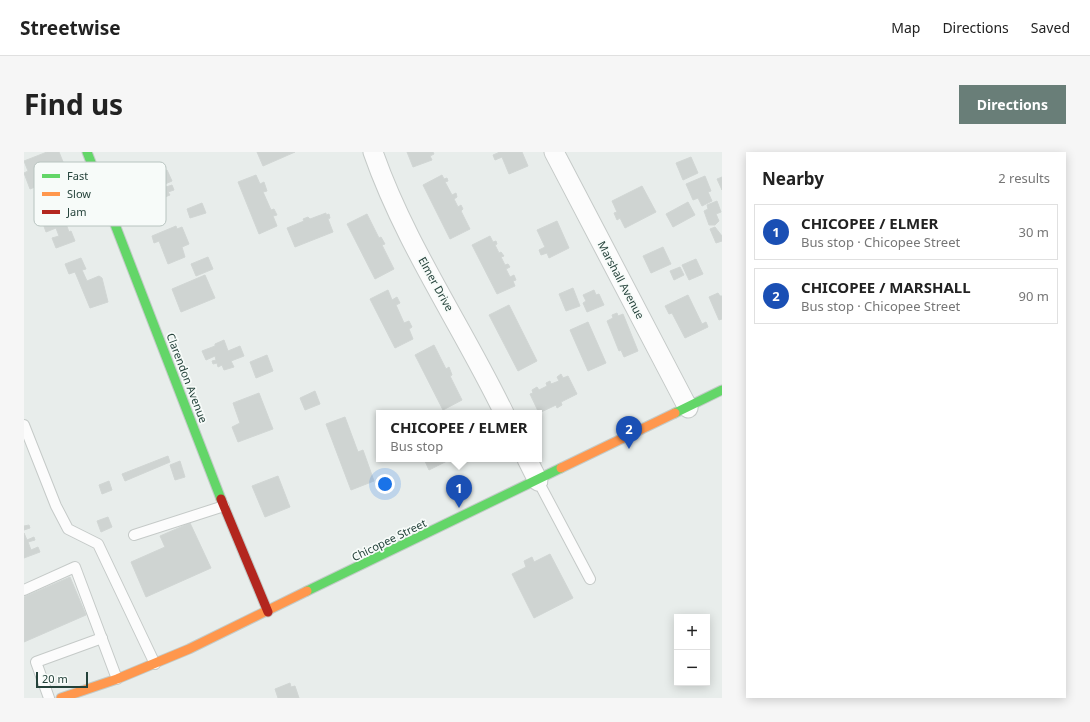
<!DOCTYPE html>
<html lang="en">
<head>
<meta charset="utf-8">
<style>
  :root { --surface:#fff; --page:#f6f6f6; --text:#222; --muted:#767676; --line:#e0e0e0; --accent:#697e78 }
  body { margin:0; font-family:"Noto Sans",sans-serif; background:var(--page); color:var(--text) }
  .controls { position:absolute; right:12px; bottom:12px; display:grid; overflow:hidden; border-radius:0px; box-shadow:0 2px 10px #0003 }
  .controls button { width:36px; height:36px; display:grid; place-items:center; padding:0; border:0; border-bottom:1px solid var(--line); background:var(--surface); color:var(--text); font:20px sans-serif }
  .scale { position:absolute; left:12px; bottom:10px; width:52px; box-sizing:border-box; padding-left:4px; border:2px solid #24423a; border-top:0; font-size:11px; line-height:14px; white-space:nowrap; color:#24423a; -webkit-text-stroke:3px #f7fbf9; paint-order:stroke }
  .you { position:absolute; left:361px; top:332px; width:14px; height:14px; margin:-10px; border:3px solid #fff; border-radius:50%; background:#1a73e8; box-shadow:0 0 0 6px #1a73e833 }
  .badge { display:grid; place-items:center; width:26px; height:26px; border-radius:50%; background:var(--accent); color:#fff; font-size:13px; font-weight:700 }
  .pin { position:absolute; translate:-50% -33px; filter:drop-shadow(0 1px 2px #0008) }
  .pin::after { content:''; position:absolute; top:21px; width:14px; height:12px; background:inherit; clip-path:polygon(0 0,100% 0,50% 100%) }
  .popup { position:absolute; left:352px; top:258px; width:166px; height:52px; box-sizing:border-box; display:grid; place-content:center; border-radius:0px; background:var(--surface); filter:drop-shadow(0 1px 3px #0005); font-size:13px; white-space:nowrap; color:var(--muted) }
  .popup b { font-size:15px; color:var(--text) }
  .popup::after { content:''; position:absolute; left:50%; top:100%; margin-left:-8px; border:8px solid transparent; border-top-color:var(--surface) }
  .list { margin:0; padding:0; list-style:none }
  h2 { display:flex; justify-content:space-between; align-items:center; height:52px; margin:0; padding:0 16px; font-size:17px }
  h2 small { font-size:13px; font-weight:400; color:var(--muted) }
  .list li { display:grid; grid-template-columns:26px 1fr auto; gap:12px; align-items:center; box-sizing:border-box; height:56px; margin:0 8px 8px; padding:0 8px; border:1px solid var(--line); border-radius:0px }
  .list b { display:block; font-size:15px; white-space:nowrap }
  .list p { margin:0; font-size:13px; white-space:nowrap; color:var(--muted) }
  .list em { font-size:13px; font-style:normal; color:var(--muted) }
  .map { position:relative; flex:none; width:698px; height:546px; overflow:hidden; border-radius:0px }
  header { display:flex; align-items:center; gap:24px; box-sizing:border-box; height:56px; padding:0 20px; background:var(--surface); border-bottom:1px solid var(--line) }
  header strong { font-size:19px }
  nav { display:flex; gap:22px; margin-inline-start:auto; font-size:14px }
  .intro { display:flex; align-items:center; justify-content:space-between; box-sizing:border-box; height:96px; padding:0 24px }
  h1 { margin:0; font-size:28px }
  .button { padding:10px 18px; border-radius:0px; background:var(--accent); color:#fff; font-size:14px; font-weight:700 }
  main { display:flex; gap:24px; padding:0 24px }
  aside { flex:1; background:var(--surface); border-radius:0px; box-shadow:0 2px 10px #0003 }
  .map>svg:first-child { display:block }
  .building { fill:#cfd4d2; stroke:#d1d6d4 }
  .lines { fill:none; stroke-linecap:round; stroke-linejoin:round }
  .lane-casing { stroke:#c5cac8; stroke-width:12 }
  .street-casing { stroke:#c5cac8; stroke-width:21 }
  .fast-casing { stroke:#c3cbc8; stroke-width:11 }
  .slow-casing { stroke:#c3cbc8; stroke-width:11 }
  .jam-casing { stroke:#c3cbc8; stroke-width:11 }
  .lane { stroke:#fcfcfc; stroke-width:10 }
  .street { stroke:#fcfcfc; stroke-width:19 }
  .fast { stroke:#63d668; stroke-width:9 }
  .slow { stroke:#ff974d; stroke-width:9 }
  .jam { stroke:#b3261e; stroke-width:9 }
  .labels { text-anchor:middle; stroke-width:3.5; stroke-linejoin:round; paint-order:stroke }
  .street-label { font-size:11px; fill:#24423a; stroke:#f7fbf9 }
  .key { fill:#f7fbf9; stroke:#b8c4c0; stroke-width:1 }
  .key-label { font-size:11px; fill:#24423a }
</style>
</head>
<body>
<header>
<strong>Streetwise</strong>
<nav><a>Map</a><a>Directions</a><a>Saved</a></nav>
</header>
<div class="intro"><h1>Find us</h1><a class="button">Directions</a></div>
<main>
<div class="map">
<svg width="698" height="546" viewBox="0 0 698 546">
  <rect width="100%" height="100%" fill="#e8edeb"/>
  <g class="building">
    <polygon points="23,0 35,0 44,22 6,37 0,21 4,19 0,9"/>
    <polygon points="233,0 271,0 239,14"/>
    <polygon points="383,0 409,0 410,2 406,4 408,8 389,15"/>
    <polygon points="476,0 498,0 504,14 485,22 478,5 471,8 469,3"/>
    <polygon points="667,5 674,21 659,28 652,11"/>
    <polygon points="134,13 137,20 143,18 148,29 141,32 142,35 148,33 150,38 144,40 146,43 118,54 113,41 117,40 108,27 112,22"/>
    <polygon points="232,23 236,32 240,30 243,39 239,40 247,58 250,57 253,63 249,64 253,74 235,82 214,30"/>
    <polygon points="418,23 420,27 423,26 424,29 421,30 428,43 432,41 433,45 430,47 434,55 437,53 439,57 437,59 446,77 426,87 399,33"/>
    <polygon points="681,24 687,39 684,40 688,49 678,54 674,46 669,48 662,32"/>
    <polygon points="698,25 698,38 693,27"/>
    <polygon points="618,34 632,60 601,76 596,66 593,68 590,61 593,60 588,49"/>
    <polygon points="40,39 50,66 41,69 45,80 47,79 51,89 32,96 28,86 35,84 32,76 22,80 16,63 24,60 19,47"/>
    <polygon points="693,49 697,60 692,62 695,69 691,73 685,73 680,59 684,57 683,53"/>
    <polygon points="664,50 671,63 649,75 642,62"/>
    <polygon points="178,51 182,61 166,66 163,57"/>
    <polygon points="302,61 302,63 305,62 306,66 304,67 309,80 271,95 263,76 280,69 279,67 284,65 286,67"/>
    <polygon points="343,62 355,86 357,85 361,92 358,93 370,117 351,127 323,72"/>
    <polygon points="533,69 545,96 525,106 523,101 517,103 515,98 521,95 513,78"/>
    <polygon points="152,74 153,77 158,75 165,92 158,95 161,105 144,112 135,89 130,91 128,84"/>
    <polygon points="691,75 698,84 698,89 692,91 686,77"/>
    <polygon points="466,84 469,90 472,89 473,92 471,93 475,101 477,100 480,104 477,105 481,113 484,112 486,115 482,117 486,125 490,123 492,128 489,129 491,134 473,142 448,93"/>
    <polygon points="639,95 647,112 627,121 619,104"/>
    <polygon points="184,105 189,117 172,124 167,112"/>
    <polygon points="57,106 62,117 58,118 63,129 75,124 78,126 84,150 66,156 51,120 45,122 41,112"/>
    <polygon points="672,107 679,122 665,128 658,113"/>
    <polygon points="656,115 660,123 650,128 646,119"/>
    <polygon points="181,123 191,146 157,160 148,137"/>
    <polygon points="549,136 556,154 542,159 535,142"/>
    <polygon points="364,138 368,148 373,145 376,151 372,153 380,171 385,169 388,175 385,177 389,187 371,196 346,147"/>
    <polygon points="570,138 572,143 575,142 580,153 563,160 559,151 562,149 559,143"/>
    <polygon points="694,141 696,144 698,144 698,167 695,168 685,145"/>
    <polygon points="664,143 678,172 682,170 684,175 661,186 648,161 645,162 641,154"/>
    <polygon points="485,153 513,209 494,219 465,163"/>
    <polygon points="593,161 594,164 599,162 614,199 600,205 597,198 595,199 583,169 589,166 588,163"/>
    <polygon points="564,170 582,211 564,219 546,178"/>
    <polygon points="200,188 204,199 216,194 220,204 207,209 210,215 200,218 198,213 194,215 193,211 189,212 188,209 192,208 191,204 182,208 178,199 191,194 191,192"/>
    <polygon points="410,193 422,217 425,215 428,223 426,224 438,248 419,258 391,203"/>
    <polygon points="243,203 249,219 232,226 226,210"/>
    <polygon points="537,222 539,226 544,224 553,242 537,250 538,253 533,256 532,253 515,261 506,242 509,241 508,238 513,235 515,238 523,234 522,231 526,229 527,232 535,229 533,225"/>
    <polygon points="291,239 296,252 281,258 276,246"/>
    <polygon points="235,241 249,277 214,290 208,275 216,271 209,251"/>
    <polygon points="321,265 334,300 339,298 350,329 327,338 302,272"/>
    <polygon points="144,304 146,310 101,329 98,322"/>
    <polygon points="400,307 427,307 405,318"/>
    <polygon points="156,309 161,325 151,328 146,313"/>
    <polygon points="254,324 266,355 241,365 228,334"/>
    <polygon points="85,329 88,338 78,342 75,333"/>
    <polygon points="84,365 88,375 77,380 73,369"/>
    <polygon points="166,371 187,416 122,445 107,410 141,395 136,384"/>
    <polygon points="5,373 6,376 0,378 0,374"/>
    <polygon points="0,381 3,388 10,385 11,388 4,390 7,398 14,395 16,400 0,406"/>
    <polygon points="526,402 549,446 510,466 488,422 502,415 500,409 508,405 510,410"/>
    <polygon points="46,425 62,463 0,490 0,445"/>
    <polygon points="266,531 267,535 271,534 275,546 254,546 251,537"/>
  </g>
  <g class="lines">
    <g class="lane-casing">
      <g id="lane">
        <polyline points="0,273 32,354 44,377 74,392 131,512"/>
        <polyline points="514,329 566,427"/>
        <polyline points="110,383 200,354"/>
        <polyline points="0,438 51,415 93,527"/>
        <polyline points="25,546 12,510 78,486"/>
      </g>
    </g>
    <g class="street-casing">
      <g id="street">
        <path d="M 349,0 C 381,92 438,174 480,261"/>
        <polyline points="530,0 664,256"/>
        <polyline points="503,307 514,329"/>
      </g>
    </g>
    <g class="fast-casing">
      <g id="fast">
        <polyline points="63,0 197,347"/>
        <polyline points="651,261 698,238"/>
        <polyline points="283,439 537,316"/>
      </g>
    </g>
    <g class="slow-casing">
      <g id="slow">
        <polyline points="537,316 651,261"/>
        <polyline points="37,546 93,527 165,497 283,439"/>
      </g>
    </g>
    <g class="jam-casing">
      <polyline id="jam" points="197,347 244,460"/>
    </g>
    <use href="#lane" class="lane"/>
    <use href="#street" class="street"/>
    <use href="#fast" class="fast"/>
    <use href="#slow" class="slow"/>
    <use href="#jam" class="jam"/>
  </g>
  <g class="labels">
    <g class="street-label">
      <text transform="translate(597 128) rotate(62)" y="4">Marshall Avenue</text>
      <text transform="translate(412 132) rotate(61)" y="4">Elmer Drive</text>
      <text transform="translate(163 226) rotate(69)" y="4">Clarendon Avenue</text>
      <text transform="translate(365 388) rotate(-26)" y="4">Chicopee Street</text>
    </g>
  </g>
  <rect x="10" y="10" width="132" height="64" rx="6" class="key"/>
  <rect x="18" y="22" width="18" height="4" fill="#63d668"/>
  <rect x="18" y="40" width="18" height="4" fill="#ff974d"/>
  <rect x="18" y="58" width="18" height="4" fill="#b3261e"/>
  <g class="key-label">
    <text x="43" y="28">Fast</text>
    <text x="43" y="46">Slow</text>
    <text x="43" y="64">Jam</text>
  </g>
</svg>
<div class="controls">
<button>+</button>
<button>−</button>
</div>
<div class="scale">20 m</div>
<div class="you"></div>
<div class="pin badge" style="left:435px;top:356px;background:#1a4fb4">1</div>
<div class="popup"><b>CHICOPEE / ELMER</b>Bus stop</div>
<div class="pin badge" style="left:605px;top:297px;background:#1a4fb4">2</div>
</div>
<aside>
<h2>Nearby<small>2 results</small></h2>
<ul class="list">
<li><span class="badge" style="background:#1a4fb4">1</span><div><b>CHICOPEE / ELMER</b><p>Bus stop · Chicopee Street</p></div><em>30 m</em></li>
<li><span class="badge" style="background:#1a4fb4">2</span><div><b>CHICOPEE / MARSHALL</b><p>Bus stop · Chicopee Street</p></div><em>90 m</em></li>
</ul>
</aside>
</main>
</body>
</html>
